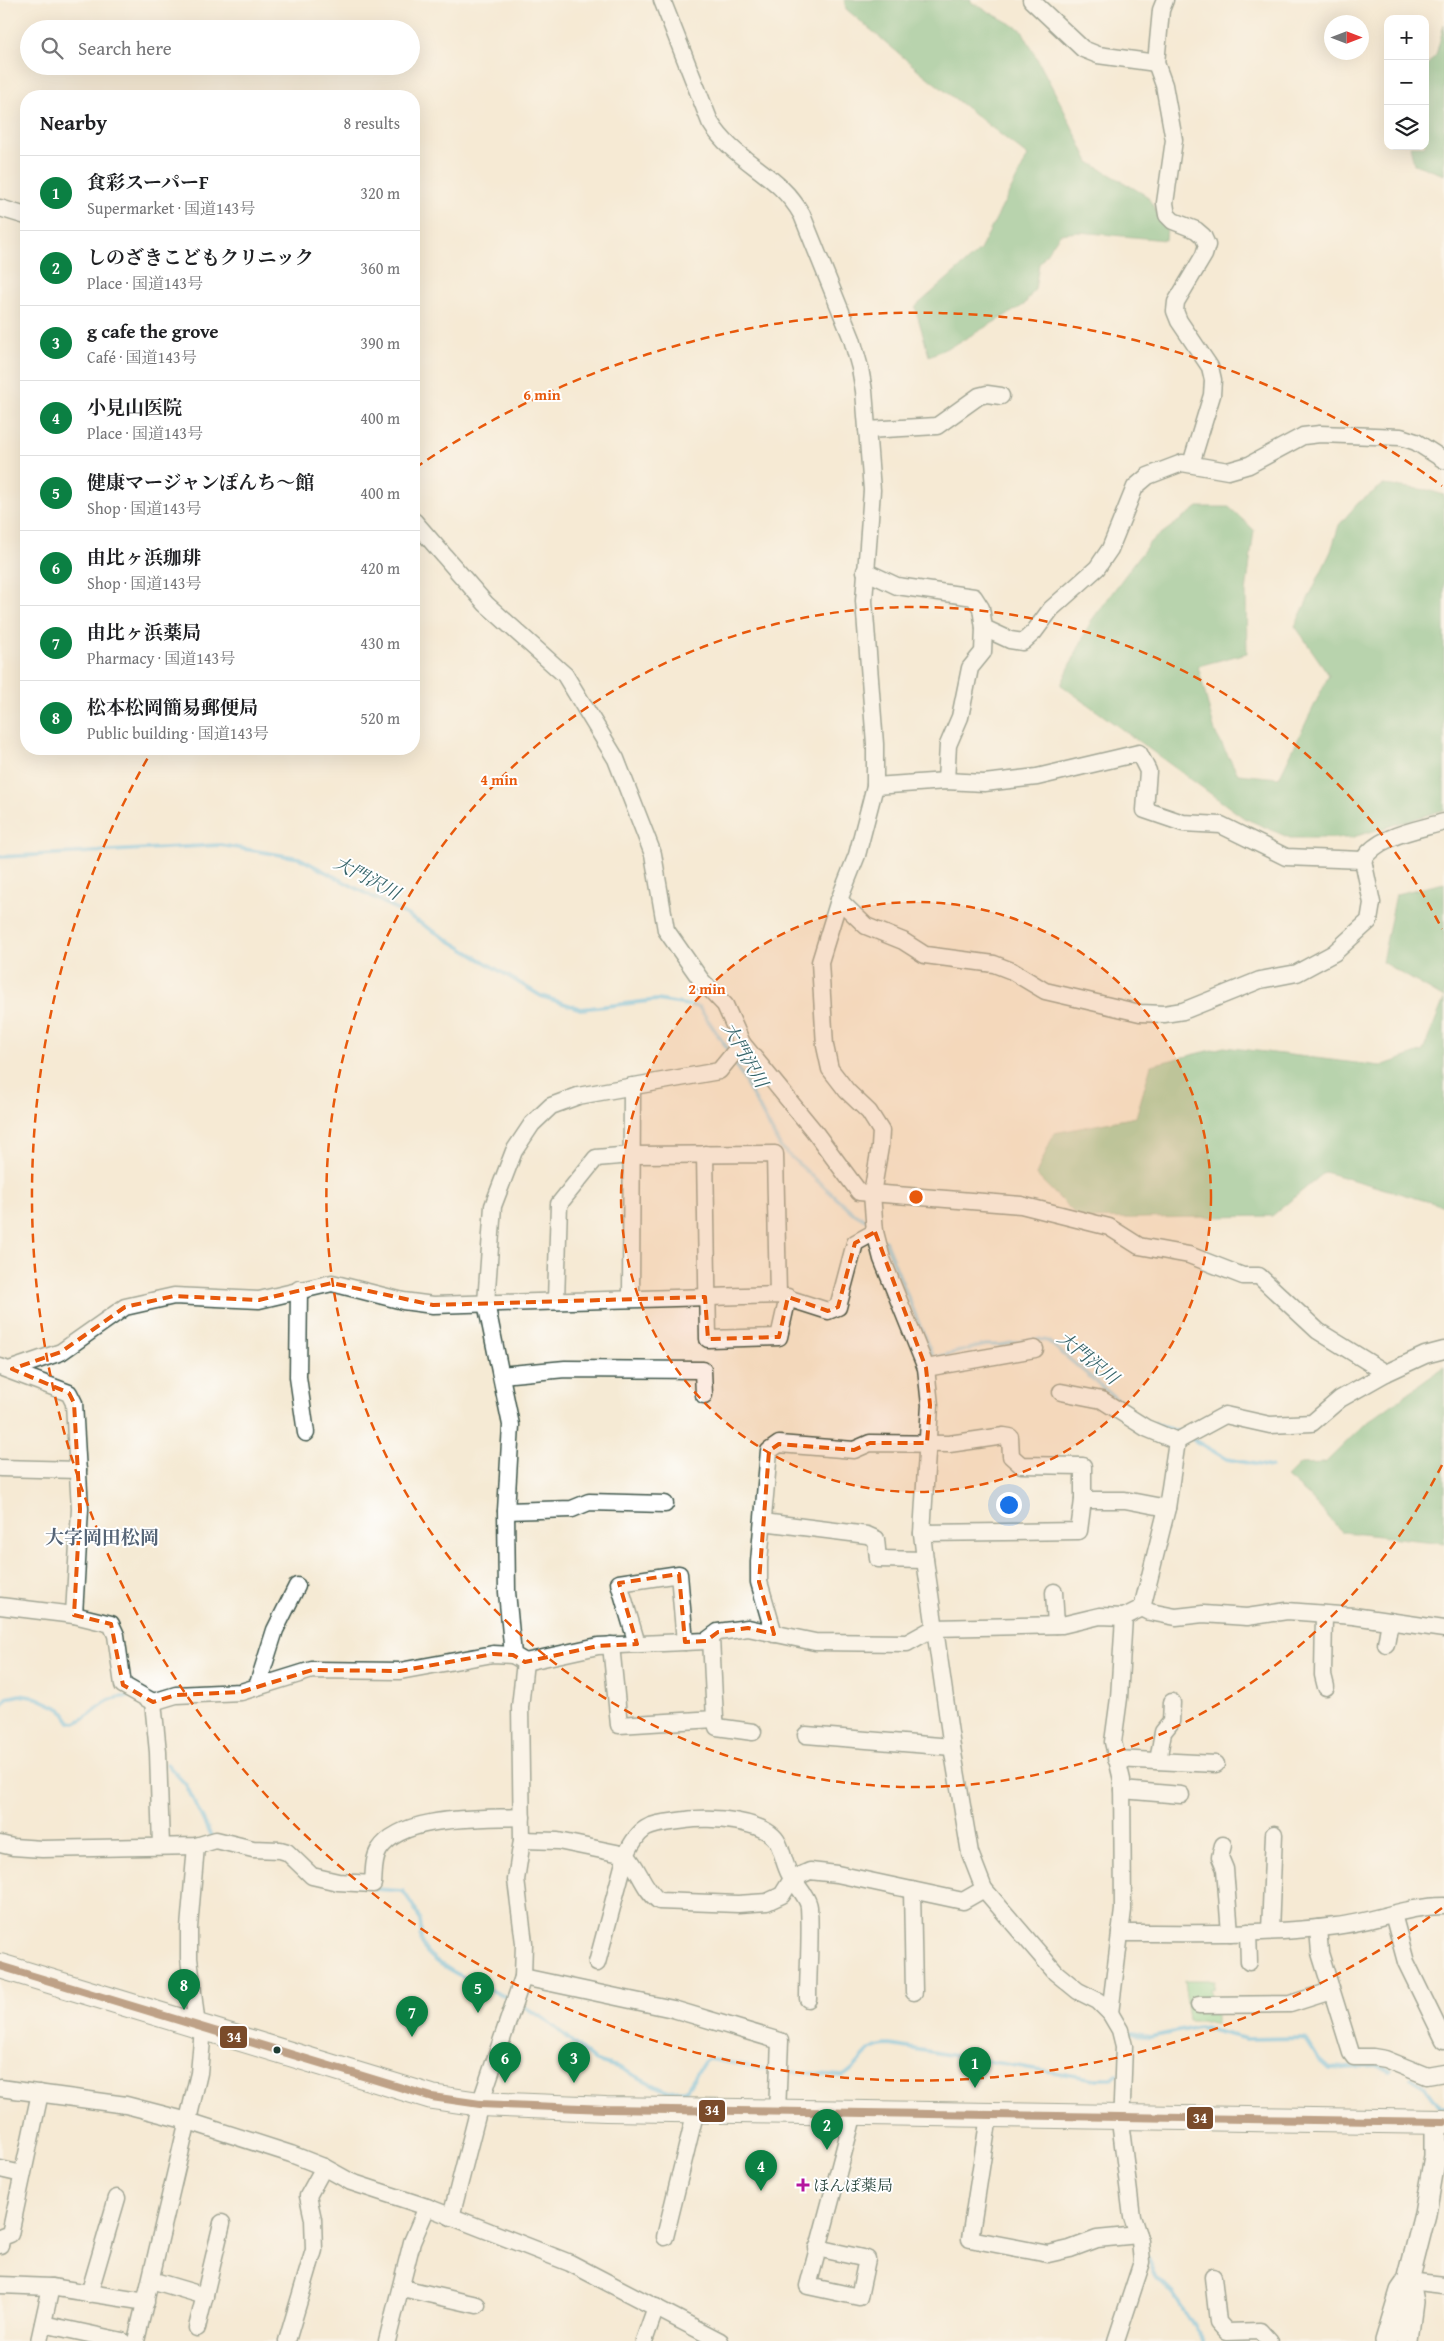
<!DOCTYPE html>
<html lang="en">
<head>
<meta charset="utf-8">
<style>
  :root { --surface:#fff; --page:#f6f6f6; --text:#202124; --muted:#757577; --line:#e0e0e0; --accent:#0b8043 }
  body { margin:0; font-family:"Gentium Book Plus","Noto Serif JP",serif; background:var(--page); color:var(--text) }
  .controls { position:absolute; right:15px; top:15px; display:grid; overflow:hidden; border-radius:10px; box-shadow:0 5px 20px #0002 }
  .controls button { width:45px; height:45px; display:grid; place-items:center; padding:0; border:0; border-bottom:1px solid var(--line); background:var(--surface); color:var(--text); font:25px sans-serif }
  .compass { position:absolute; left:1324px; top:15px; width:45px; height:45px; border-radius:50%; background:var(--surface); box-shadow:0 5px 20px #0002; rotate:90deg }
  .you { position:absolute; left:1008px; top:1504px; width:18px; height:18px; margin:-12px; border:4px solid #fff; border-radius:50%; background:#1a73e8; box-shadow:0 0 0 8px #1a73e833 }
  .badge { display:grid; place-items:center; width:32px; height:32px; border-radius:50%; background:var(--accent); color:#fff; font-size:16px; font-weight:700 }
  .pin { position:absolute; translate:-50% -41px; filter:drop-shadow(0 1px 2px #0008) }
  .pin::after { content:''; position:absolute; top:26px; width:18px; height:15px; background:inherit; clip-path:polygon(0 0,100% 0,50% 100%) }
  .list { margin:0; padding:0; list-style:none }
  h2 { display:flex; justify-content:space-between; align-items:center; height:65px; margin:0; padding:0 20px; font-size:21px }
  h2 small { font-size:16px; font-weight:400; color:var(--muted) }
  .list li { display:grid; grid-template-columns:32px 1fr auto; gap:15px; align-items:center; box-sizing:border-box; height:75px; padding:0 20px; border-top:1px solid var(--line) }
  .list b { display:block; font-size:19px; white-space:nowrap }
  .list p { margin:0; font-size:16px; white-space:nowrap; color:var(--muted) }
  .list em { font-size:16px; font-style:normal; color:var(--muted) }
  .icon { flex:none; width:28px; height:28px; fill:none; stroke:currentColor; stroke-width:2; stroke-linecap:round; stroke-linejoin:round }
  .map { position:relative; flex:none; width:1444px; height:2341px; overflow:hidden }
  .search { position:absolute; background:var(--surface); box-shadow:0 5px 20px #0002; left:20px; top:20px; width:400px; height:55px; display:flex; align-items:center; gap:12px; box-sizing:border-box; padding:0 18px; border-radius:28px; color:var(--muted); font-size:19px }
  .panel { position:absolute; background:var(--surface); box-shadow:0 5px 20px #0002; left:20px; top:90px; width:400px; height:665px; border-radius:20px }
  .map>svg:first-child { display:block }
  .green { fill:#88d796; stroke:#548a65 }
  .forest { fill:#6eb87f; stroke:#467a5a }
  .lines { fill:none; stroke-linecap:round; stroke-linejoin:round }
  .stream { stroke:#66bbe2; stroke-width:4 }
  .minor-casing { stroke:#3f574c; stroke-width:19 }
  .major-casing { stroke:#3f574c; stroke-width:24 }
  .highway-casing { stroke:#3f574c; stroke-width:26 }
  .minor { stroke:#fff; stroke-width:16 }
  .major { stroke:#fff; stroke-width:21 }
  .highway { stroke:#fff; stroke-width:24 }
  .bus-1-casing { stroke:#fff; stroke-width:11 }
  .bus-1 { stroke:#7a4b2a; stroke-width:8 }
  .marked { fill:none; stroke:#e8590c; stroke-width:4; stroke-dasharray:10 6; stroke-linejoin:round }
  .ring { fill:none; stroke:#e8590c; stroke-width:2.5; stroke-dasharray:9 6 }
  .bus-dot { fill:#1f3d34; stroke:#fff; stroke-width:2 }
  .poi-dot { fill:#b5179e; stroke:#fff; stroke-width:2 }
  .labels { text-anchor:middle; stroke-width:4; stroke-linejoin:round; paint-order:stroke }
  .poi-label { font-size:16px; fill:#1f3d34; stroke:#fff; text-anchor:start }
  .water-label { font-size:18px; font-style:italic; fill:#346368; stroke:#fff }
  .quarter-label { font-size:19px; font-weight:bold; fill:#556476; stroke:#fff }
  .centre { fill:#e8590c; stroke:#fff; stroke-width:2.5 }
  .ring-label { font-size:15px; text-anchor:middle; font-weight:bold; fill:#e8590c; stroke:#fff; stroke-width:4; stroke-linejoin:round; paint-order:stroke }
  .line-badge { stroke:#fff; stroke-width:2 }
  .badge-label { font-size:14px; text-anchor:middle; font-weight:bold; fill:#fff }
</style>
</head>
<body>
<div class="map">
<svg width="1444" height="2341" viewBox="0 0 1444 2341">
  <rect width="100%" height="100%" fill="#fff"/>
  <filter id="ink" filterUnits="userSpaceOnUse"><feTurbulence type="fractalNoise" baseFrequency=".02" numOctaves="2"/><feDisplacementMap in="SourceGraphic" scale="10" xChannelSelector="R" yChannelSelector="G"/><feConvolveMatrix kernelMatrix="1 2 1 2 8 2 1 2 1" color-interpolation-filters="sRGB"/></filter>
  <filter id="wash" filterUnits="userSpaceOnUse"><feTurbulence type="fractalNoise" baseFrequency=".0096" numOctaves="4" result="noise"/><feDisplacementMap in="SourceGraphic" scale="20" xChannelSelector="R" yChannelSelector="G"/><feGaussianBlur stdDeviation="1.12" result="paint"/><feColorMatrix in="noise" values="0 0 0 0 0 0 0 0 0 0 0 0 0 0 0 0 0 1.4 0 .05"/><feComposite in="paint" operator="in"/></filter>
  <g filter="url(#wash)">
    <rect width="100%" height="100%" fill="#f5ead4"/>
    <polygon class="green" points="1184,1980 1215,1980 1214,1988 1210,1989 1210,1996 1200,1999 1216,2010 1216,2025 1201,2021 1189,2021"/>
    <g class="forest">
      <polygon points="844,0 971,0 971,2 1022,30 1061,104 1089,162 1147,196 1167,228 1166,240 1079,232 1060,234 1039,264 1035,289 1024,305 956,344 929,356 915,307 980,250 1028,156 922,73 846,9"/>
      <polygon points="1444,24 1444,175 1414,164 1410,146 1425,146 1425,67 1436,55"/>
      <polygon points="1383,485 1428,490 1444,495 1444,810 1350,838 1290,838 1244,818 1061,685 1091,621 1150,542 1198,507 1229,507 1254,530 1246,593 1247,653 1198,666 1215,732 1238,774 1279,778 1329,675 1295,626 1331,551 1339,525 1358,503"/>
      <polygon points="1444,883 1444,998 1382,962 1396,894"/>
      <polygon points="1444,999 1444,1206 1325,1172 1272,1216 1080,1219 1036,1175 1054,1133 1136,1117 1151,1065 1224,1047 1381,1066 1423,1051"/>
      <polygon points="1444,1367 1444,1543 1342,1532 1308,1495 1287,1477 1300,1464 1325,1463 1364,1425"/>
    </g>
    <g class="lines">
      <g class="stream">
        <polyline points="0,857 220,845 299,858 407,915 541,996 581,1009 657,1000 699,1007 729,1051"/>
        <polyline points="733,1059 781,1148 852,1212 869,1222"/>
        <polyline points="885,1241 933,1358 985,1345 1001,1345 1038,1339 1048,1341 1120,1402"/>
        <polyline points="1155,1424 1182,1433"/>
        <polyline points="1192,1439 1227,1459 1271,1467"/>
        <path d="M 0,1709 L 7,1698 L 20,1695 L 37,1698 L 61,1709 L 70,1722 L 75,1723 C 98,1714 101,1694 132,1697"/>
        <polyline points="167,1764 186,1785 212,1838"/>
        <path d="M 375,1889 L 403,1891 C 410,1901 417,1910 420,1921 C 422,1928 420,1937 422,1944 C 430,1967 491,1989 512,2000"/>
        <polyline points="518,2003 546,2020 594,2060 620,2068 666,2091 686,2090 704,2062 708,2059 774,2070"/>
        <polyline points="1127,2037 1133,2033 1150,2037 1199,2027 1247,2039 1303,2038 1306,2039 1319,2060 1329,2069 1379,2066 1391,2070"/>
        <path d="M 784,2071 L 843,2076 C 864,2065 862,2045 890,2045 L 1095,2079 L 1112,2079 L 1117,2075"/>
        <polyline points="1411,2078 1425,2087 1440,2107 1444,2107"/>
        <polyline points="1148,2258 1157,2278 1174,2295 1204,2341"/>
      </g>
    </g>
  </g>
  <g filter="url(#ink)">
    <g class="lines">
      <g class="minor-casing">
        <g id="minor">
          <path d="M 662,0 L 710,122 C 735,163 778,172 802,215 L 852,339 L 860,368 L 864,391 L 872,490 L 864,601 L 875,744 L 875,786 L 857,855 L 839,900 L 820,962 L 825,1046 L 830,1069 L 847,1091 L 869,1112 L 881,1131 L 880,1147 L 872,1194 L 875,1232 L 882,1259 L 926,1368 L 930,1405 L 922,1533 L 925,1560 L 952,1747 L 970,1853 L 984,1889 L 1056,1973 L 1078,1991 L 1098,2001 L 1110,2013 L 1120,2030 L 1124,2046 L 1121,2129 L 1132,2217 L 1140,2241 L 1142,2262 L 1116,2341"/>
          <polyline points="1031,0 1083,49 1098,55 1156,63"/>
          <polyline points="1165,0 1161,10 1156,63 1164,85 1174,140 1165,203 1167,215 1173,221 1196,230 1203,236 1207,245 1204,255 1176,302 1175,311 1179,321 1210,367 1213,380 1212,395 1191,464"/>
          <polyline points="0,208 26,216"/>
          <polyline points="867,430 937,426 979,396 987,394 1001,396"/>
          <polyline points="414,521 486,604 565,675 616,759 653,854 666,930 701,980 725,1005 742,1043 814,1131 859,1192 1021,1205 1109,1227 1139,1246 1189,1255 1243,1276 1259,1276 1318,1331 1386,1373"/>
          <polyline points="865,571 897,586 974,597 981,608 984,628 1010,640 1023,642 1034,632 1051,609 1097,568 1110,549 1135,487 1148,476 1182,463 1228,471 1249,465 1303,436 1320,434 1401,437 1416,442 1444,460"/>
          <polyline points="946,781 948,745 960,717 970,668 983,652 984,628"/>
          <polyline points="875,786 946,781 984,783 1037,777 1139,753 1148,771 1145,810 1183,823 1221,825 1286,857 1363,860"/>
          <path d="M 839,900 L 866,926 L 903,941 L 925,955 L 994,964 L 1012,971 L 1045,991 L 1140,1013 L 1164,1014 L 1183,1011 L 1260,980 L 1297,973 L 1334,953 L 1369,921 L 1372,903 L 1363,860 C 1378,835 1418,830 1444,822"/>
          <polyline points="742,1043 719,1071 578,1096 551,1106 532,1124 514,1151 493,1206 486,1303 511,1425 506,1511 507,1592 513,1655 525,1662 598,1646 706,1641 718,1632 748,1628 815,1642 907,1643 934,1628 1062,1625 1100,1616 1124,1617 1142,1608 1167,1508 1177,1441"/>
          <polyline points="705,1154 708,1339 779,1337 788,1297"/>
          <polyline points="299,1289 298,1377 306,1433"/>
          <polyline points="631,1299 632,1086"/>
          <polyline points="556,1301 559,1204 596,1158 632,1155 775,1154 778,1295"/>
          <polyline points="0,1367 69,1393 74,1403 80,1509 74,1615"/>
          <polyline points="926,1368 1035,1349"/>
          <polyline points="12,1369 61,1352 125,1307 174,1296 259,1300 332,1283 403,1301 433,1305 778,1295 828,1311 838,1307 855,1243 875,1232"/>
          <polyline points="501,1375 565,1369 703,1370 704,1395"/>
          <polyline points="1061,1392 1102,1400 1146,1428 1177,1441"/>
          <polyline points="1177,1441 1225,1415 1270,1425 1312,1423 1340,1399 1386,1373 1425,1355 1444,1350"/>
          <polyline points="0,1468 78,1470"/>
          <polyline points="506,1511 572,1509 589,1502 665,1504"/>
          <polyline points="763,1522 867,1535 876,1539 878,1559 925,1560"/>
          <polyline points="922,1533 1079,1531 1083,1500 1125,1500 1167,1508"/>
          <polyline points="1054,1592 1056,1625"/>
          <polyline points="0,1606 74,1615 111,1624 116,1635 123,1685 153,1702 176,1695 241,1692 312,1670 400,1671 493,1654 513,1655"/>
          <polyline points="1142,1608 1150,1612 1176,1617 1203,1614 1247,1617 1287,1611 1353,1616 1444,1629"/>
          <polyline points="1324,1615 1323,1675 1326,1687"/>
          <polyline points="774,1634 759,1582 759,1562 769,1451 779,1444 854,1450 870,1443 949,1444 1004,1436 1010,1437 1011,1456 1021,1465 1083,1466 1083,1500"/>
          <polyline points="637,1644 619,1583 679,1574 685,1642"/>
          <polyline points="1386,1644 1390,1621"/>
          <polyline points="611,1645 619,1725 715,1719 711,1638"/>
          <polyline points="257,1687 275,1630 297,1586"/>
          <polyline points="153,1702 158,1752 161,1846"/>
          <polyline points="715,1719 717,1727 753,1732"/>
          <polyline points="806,1735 952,1747"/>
          <polyline points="1116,1759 1216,1764"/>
          <polyline points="1158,1761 1163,1732 1171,1722 1172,1702"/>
          <polyline points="1122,1790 1181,1795"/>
          <path d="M 522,1840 L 558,1841 L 626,1855 C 642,1821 652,1825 686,1820 C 708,1816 767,1820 778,1843 C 783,1853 784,1864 790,1875 C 795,1884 808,1897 809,1907 C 811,1937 808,1969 808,1999"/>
          <path d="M 0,1844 L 13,1847 L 42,1849 L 196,1846 L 216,1840 L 253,1849 L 280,1850 L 287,1852 L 312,1876 L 338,1882 L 373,1884 C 374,1873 373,1860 379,1850 C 402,1814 484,1819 522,1817"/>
          <polyline points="1223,1845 1220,1857 1225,1869 1230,1933"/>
          <polyline points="196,1846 189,1928 189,1958 197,2027"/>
          <polyline points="912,1890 914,1992"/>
          <polyline points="1393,1914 1406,1962 1444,2040"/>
          <polyline points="1318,1928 1320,1953 1351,2053 1354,2057 1373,2057 1385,2059 1427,2076 1444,2073"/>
          <polyline points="1270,1931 1274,1834"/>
          <polyline points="1248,1932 1249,1962"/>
          <path d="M 1120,1933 C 1192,1933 1265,1935 1336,1926 C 1373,1922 1407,1906 1444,1906"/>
          <path d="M 597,1963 L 626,1855 C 639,1868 643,1889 659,1901 L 738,1904 L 767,1902 L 782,1895 L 792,1879 L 810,1871 L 837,1874 L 963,1901 L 984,1889"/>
          <polyline points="523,1977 673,2009 780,2041 777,2112"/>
          <polyline points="1199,2005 1290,2004 1331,1991"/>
          <polyline points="1110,2013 1123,1910 1122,1780 1113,1742 1119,1698 1124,1617"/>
          <polyline points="0,2088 126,2105 188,2121 291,2154 324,2167 351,2182 427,2207 570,2263 720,2341"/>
          <polyline points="989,2116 970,2239 1048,2254 1070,2249 1097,2239 1138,2235"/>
          <polyline points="0,2169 22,2174"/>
          <polyline points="451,2217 480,2104 523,1977 524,1943 516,1880 522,1840 520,1707 525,1662"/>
          <polyline points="665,2237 696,2110"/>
          <polyline points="0,2245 2,2237 10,2234 40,2093"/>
          <polyline points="817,2248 867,2259 859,2297 808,2286 854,2113"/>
          <polyline points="1213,2277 1218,2322 1227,2332 1260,2331 1269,2341"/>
          <polyline points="151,2280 205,2296"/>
          <polyline points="1408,2281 1444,2285"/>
          <polyline points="0,2285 51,2287 146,2302"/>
          <polyline points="402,2288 477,2305"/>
          <polyline points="89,2294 117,2198"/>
          <polyline points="43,2324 122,2341"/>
          <polyline points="197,2328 222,2223"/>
          <polyline points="39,2341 51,2287"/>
          <polyline points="136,2341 199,2073 203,2029"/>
          <polyline points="287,2341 314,2250 313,2219 308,2196 324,2167"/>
          <polyline points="387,2341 412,2242 427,2207"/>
          <polyline points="644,2341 656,2307"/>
        </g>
      </g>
      <g class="major-casing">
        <g id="major">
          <polyline points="1386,2341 1401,2291 1408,2281 1425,2214 1435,2156 1435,2123"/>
          <polyline points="1407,2341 1412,2302 1408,2281"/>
        </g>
      </g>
      <g class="highway-casing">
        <polyline id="highway" points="0,1966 432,2097 480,2104 606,2109 1444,2122"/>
      </g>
      <use href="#minor" class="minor"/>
      <use href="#major" class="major"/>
      <use href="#highway" class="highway"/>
      <g class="bus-1-casing">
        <polyline id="bus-1" points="0,1966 432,2097 480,2104 606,2109 1444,2122"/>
      </g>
      <use href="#bus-1" class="bus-1"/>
    </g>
  </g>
  <path d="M0 0H1444V2341H0ZM 875,1232 L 926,1368 L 930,1405 L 927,1443 L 870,1443 L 854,1450 L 779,1444 L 769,1451 L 759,1582 L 774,1634 L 748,1628 L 718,1632 L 706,1641 L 685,1642 L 679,1574 L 619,1583 L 637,1644 L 598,1646 L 525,1662 L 513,1655 L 493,1654 L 400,1671 L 312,1670 L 241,1692 L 176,1695 L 153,1702 L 123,1685 L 111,1624 L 74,1615 L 80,1509 L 74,1403 L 69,1393 L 12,1369 L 61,1352 L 125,1307 L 174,1296 L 259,1300 L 332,1283 L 433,1305 L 705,1297 L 708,1339 L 779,1337 L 788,1297 L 828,1311 L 838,1307 L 855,1243 Z" fill="#f5ead4" fill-opacity=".55" fill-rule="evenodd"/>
  <path class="marked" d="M 875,1232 L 926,1368 L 930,1405 L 927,1443 L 870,1443 L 854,1450 L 779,1444 L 769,1451 L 759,1582 L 774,1634 L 748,1628 L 718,1632 L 706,1641 L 685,1642 L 679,1574 L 619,1583 L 637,1644 L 598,1646 L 525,1662 L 513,1655 L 493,1654 L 400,1671 L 312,1670 L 241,1692 L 176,1695 L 153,1702 L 123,1685 L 111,1624 L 74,1615 L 80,1509 L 74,1403 L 69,1393 L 12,1369 L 61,1352 L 125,1307 L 174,1296 L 259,1300 L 332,1283 L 433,1305 L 705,1297 L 708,1339 L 779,1337 L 788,1297 L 828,1311 L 838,1307 L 855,1243 Z"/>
  <circle cx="916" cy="1197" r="295" fill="#e8590c" fill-opacity=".12"/>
  <g class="ring">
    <circle cx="916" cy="1197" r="295"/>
    <path d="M1442 1465A590 590 0 1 1 1442 929"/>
    <path d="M1442 1908A885 885 0 0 1 150 754M415 468A885 885 0 0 1 1442 486"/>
  </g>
  <circle class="bus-dot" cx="277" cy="2050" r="4.5"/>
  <path class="poi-dot" d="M800.5 2177.5h5v5h5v5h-5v5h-5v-5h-5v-5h5z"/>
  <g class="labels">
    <g class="poi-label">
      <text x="813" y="2191">ほんぽ薬局</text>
    </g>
    <g class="water-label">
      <text transform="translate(367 878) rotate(28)" y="6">大門沢川</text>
      <text transform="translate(745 1055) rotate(60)" y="6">大門沢川</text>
      <text transform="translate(1088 1358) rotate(39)" y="6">大門沢川</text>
    </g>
    <g class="quarter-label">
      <text x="102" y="1544">大字岡田松岡</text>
    </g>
  </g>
  <circle cx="916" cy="1197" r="8" class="centre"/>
  <g class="ring-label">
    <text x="542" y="400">6 min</text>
    <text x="499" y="785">4 min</text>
    <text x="707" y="994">2 min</text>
  </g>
  <g class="line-badge">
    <rect x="219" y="2025" width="29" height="24" rx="5" fill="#7a4b2a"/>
    <rect x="698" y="2099" width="28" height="24" rx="5" fill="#7a4b2a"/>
    <rect x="1186" y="2106" width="28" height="24" rx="5" fill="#7a4b2a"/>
  </g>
  <g class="badge-label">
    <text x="234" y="2042">34</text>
    <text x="712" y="2115">34</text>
    <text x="1200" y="2123">34</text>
  </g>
</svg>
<div class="controls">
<button>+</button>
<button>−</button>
<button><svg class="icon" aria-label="layers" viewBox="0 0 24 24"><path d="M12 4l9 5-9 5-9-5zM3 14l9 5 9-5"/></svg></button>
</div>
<svg class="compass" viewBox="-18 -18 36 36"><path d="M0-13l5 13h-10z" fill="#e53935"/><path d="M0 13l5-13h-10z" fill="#757577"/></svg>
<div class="you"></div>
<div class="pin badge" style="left:975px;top:2088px">1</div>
<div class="pin badge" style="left:827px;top:2150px">2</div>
<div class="pin badge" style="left:574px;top:2083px">3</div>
<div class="pin badge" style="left:761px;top:2191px">4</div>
<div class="pin badge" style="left:478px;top:2013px">5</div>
<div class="pin badge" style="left:505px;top:2083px">6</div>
<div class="pin badge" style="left:412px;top:2037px">7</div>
<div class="pin badge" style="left:184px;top:2010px">8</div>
<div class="search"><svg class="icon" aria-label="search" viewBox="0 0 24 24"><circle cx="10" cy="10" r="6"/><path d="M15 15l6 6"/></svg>Search here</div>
<section class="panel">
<h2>Nearby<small>8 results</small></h2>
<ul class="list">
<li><span class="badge">1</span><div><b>食彩スーパーF</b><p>Supermarket · 国道143号</p></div><em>320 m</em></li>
<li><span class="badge">2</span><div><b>しのざきこどもクリニック</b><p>Place · 国道143号</p></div><em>360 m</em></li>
<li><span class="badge">3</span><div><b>g cafe the grove</b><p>Café · 国道143号</p></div><em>390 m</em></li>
<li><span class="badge">4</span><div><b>小見山医院</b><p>Place · 国道143号</p></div><em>400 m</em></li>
<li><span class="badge">5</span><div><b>健康マージャンぽんち～館</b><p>Shop · 国道143号</p></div><em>400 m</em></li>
<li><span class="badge">6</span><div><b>由比ヶ浜珈琲</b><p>Shop · 国道143号</p></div><em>420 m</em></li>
<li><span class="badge">7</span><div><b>由比ヶ浜薬局</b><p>Pharmacy · 国道143号</p></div><em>430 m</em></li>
<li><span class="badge">8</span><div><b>松本松岡簡易郵便局</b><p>Public building · 国道143号</p></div><em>520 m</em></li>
</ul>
</section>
</div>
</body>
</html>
